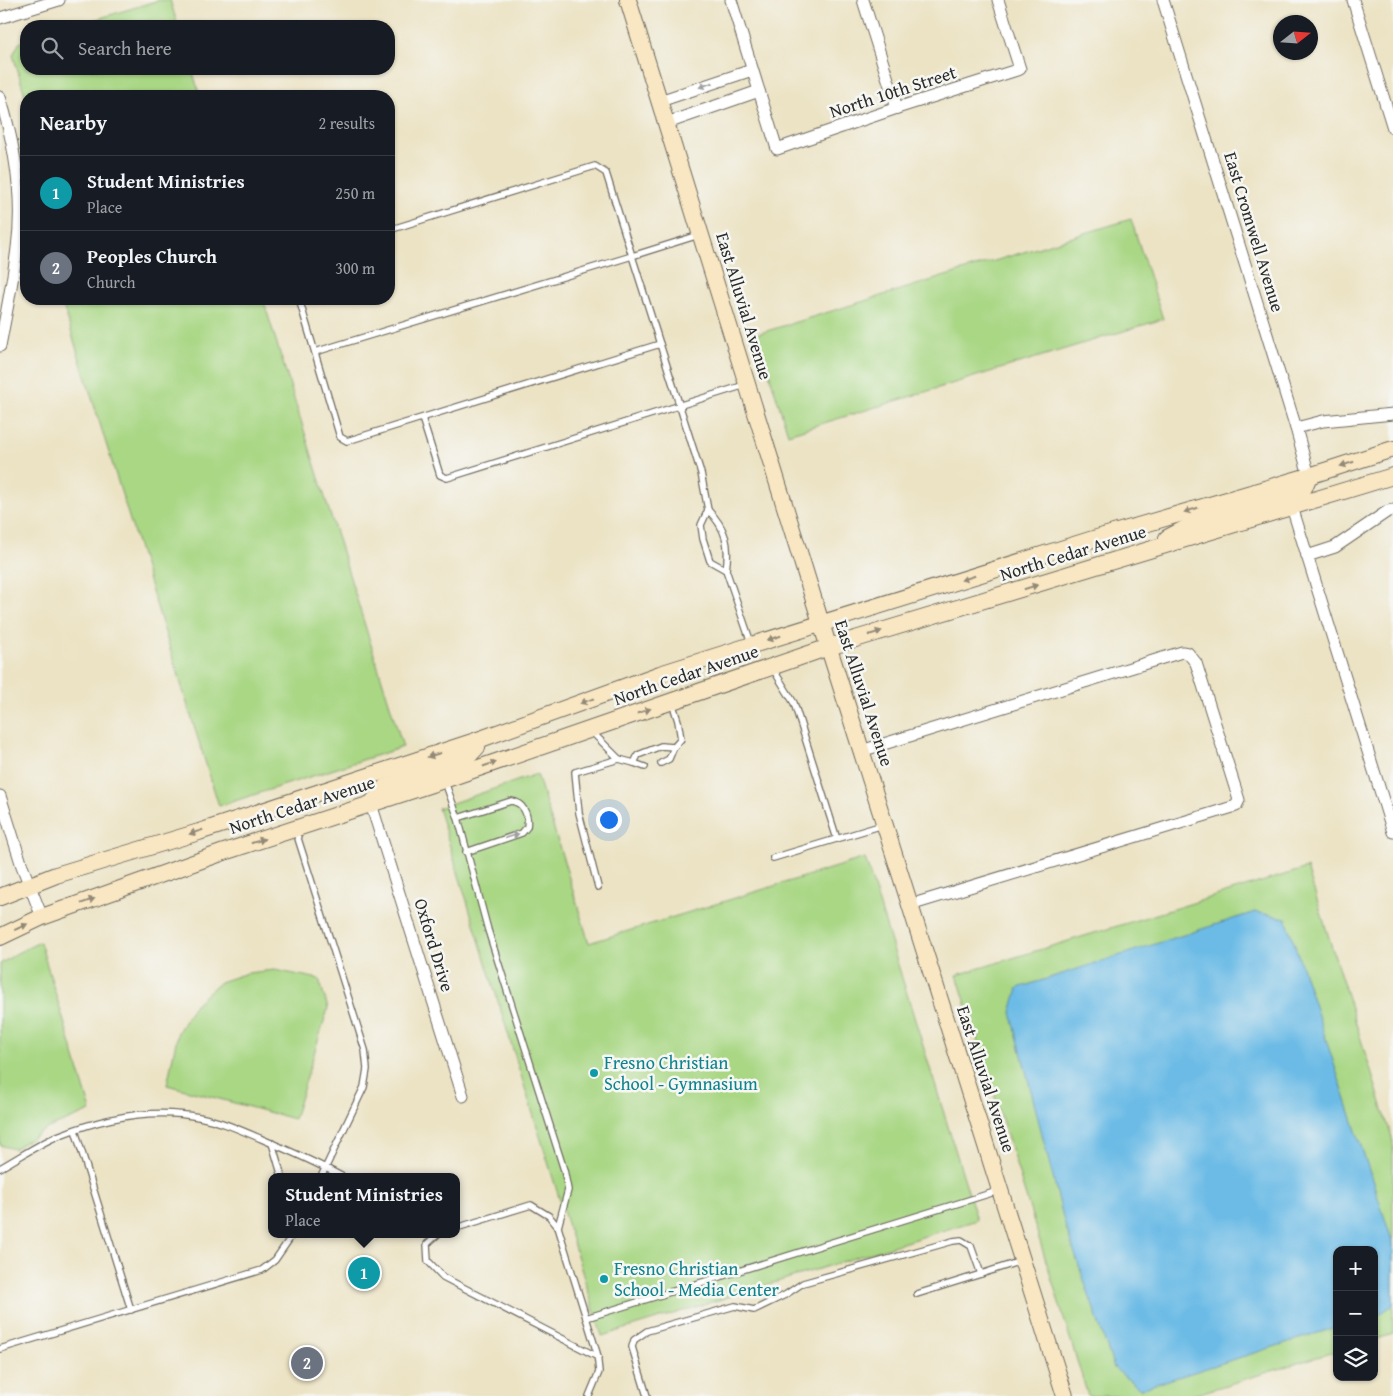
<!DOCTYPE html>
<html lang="en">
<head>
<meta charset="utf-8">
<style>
  :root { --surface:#171b24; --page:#242831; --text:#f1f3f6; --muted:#9ea1a6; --line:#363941; --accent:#2563eb }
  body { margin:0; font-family:"Gentium Book Plus",serif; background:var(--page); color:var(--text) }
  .controls { position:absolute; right:15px; bottom:15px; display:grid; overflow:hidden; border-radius:10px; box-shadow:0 1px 4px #0004 }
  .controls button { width:45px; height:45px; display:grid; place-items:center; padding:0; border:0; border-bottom:1px solid var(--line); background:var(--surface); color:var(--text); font:25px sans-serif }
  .compass { position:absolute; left:1273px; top:15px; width:45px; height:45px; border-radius:50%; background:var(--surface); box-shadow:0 1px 4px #0004; rotate:73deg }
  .you { position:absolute; left:608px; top:819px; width:18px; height:18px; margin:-12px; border:4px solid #fff; border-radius:50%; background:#1a73e8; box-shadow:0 0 0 8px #1a73e833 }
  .badge { display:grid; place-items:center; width:32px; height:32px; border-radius:50%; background:var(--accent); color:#fff; font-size:16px; font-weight:700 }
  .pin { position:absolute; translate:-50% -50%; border:2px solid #fff; box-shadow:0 1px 5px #0006 }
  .popup { position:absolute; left:268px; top:1173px; width:192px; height:65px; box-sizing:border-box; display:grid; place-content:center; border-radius:10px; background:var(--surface); filter:drop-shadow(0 1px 4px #0005); font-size:16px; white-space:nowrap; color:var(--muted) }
  .popup b { font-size:19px; color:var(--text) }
  .popup::after { content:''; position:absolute; left:50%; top:100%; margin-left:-10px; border:10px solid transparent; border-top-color:var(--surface) }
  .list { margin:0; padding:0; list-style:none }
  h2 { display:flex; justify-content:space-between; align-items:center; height:65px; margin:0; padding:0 20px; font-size:21px }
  h2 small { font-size:16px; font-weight:400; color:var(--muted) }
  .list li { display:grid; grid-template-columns:32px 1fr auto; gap:15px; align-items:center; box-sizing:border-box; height:75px; padding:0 20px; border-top:1px solid var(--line) }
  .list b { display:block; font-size:19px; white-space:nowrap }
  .list p { margin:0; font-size:16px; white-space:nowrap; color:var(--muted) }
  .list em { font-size:16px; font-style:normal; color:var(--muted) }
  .icon { flex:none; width:28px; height:28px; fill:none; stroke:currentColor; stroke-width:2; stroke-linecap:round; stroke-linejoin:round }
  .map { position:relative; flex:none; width:1393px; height:1396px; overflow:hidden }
  .search { position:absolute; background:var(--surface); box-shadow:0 1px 4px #0004; left:20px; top:20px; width:375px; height:55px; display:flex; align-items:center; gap:12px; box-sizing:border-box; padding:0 18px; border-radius:20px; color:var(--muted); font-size:19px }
  .panel { position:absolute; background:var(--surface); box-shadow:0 1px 4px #0004; left:20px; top:90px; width:375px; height:215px; border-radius:20px }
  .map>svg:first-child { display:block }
  .green { fill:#a9d784; stroke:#6a8158 }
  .water { fill:#6cbbe6; stroke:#4c7388 }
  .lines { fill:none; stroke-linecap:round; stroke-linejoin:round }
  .lane-casing { stroke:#6f6b61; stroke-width:8 }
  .street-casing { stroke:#6f6b61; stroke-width:13 }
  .secondary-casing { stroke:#6f6b61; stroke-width:18 }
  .lane { stroke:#fff; stroke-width:5.5 }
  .street { stroke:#fff; stroke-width:11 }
  .secondary { stroke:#f9e7c3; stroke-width:16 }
  .oneway { fill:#a0a0a0 }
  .oneway2 { fill:#928977 }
  .culture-dot { fill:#0f9aa8; stroke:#f6f6f2; stroke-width:2 }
  .labels { text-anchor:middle; stroke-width:5; stroke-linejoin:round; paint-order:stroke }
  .street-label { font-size:18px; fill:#2b2b2b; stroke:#f6f6f2 }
  .culture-label { font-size:18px; fill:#0d838f; stroke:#f6f6f2; text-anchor:start }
</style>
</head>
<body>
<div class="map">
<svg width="1393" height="1396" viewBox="0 0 1393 1396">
  <rect width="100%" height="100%" fill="#f6f6f2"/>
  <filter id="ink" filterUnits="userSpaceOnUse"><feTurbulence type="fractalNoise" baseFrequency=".02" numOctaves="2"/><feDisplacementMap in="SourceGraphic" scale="10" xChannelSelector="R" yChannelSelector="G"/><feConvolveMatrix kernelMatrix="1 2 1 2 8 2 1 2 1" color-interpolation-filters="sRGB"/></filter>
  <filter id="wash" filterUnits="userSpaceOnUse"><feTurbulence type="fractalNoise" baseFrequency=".0096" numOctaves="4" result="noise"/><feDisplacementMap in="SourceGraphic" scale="20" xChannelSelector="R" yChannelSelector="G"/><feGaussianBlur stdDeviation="1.12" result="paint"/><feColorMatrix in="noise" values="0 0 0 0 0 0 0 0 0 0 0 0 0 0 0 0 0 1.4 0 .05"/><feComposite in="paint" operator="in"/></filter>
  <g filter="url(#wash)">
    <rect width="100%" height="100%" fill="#ece3c4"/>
    <g class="green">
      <polygon points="159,0 170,0 178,26 74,26"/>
      <polygon points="26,41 26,69 192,69 200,96 26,96 26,99 13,55 19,43"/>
      <polygon points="1131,219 1163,319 788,434 757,334"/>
      <polygon points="61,299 263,299 403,747 219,806"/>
      <polygon points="537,774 589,943 865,858 977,1220 602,1336 438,808"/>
      <polygon points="1307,868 1393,1141 1393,1334 1374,1340 1374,1250 1337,1250 1337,1351 1190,1396 1088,1396 957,975"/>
      <polygon points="40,942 91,1111 46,1129 14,1149 0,1145 0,964 17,953"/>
      <polygon points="275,970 319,979 328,1008 294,1119 167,1085 178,1032 195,1004 220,982 247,973"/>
    </g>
    <polygon class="water" points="1255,912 1286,918 1393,1243 1393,1305 1380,1314 1374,1316 1374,1250 1337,1250 1337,1327 1140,1389 1114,1368 1065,1225 1011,1012 1018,988"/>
  </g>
  <g filter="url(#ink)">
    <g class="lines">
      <g class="lane-casing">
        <g id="lane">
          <polyline points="699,235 632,256 701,473 708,510"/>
          <polyline points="299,299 340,437 347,441 660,344"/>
          <polyline points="315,352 632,256 606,173 595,166 389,230"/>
          <polyline points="422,418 440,475 447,478 745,385"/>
          <path d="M 708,510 C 726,528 730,545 726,570 L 710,561 L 703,539 L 701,525 Z"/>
          <polyline points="726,570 751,643"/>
          <polyline points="773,669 794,703 837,839"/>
          <polyline points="591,731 619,759 634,763 638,755 661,746 674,747 681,739 678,721 672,702"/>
          <polyline points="634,763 645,767"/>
          <polyline points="661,763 669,759 674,747"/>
          <polyline points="445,782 458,818 488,930 564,1170 568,1190 558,1227"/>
          <path d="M 458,818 L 511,801 C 523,802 529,815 527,827 L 522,833 L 466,852"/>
          <polyline points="295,829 365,1050 367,1069 364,1087 321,1177"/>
          <polyline points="773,858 883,825"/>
          <polyline points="598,887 579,813 575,772 619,759"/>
          <polyline points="75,1130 131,1310"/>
          <polyline points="272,1143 282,1177"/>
          <path d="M 0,1168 C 20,1157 40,1143 60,1135 C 103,1118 153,1108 199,1117 C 221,1121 243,1131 264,1140 C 290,1151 317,1163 343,1177"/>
          <polyline points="456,1228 531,1205 549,1216 558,1227 597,1353 599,1372 589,1396"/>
          <polyline points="438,1234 427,1244 428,1261 443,1277 598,1357"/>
          <polyline points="917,1294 981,1274"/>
          <polyline points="586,1318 998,1191"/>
          <polyline points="0,1349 262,1270 275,1260 293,1234"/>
          <polyline points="647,1396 632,1347 634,1340 647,1331 735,1306 754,1310 785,1295 803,1283 953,1241 961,1240 971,1246 981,1274 1021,1261"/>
        </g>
      </g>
      <g class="street-casing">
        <g id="street">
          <polyline points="731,0 777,149 897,108 1020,69 998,0"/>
          <polyline points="863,0 897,108"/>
          <polyline points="1163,0 1296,428 1309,476"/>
          <polyline points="1353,0 1393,128"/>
          <polyline points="0,18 59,0"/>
          <path d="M 0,97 C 15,146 24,198 17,248 C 13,281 6,314 0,346"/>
          <polyline points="660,101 752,70"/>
          <polyline points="667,123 759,91"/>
          <polyline points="1296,428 1323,421 1393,414"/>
          <polyline points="1292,507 1393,832"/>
          <polyline points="1307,556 1335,547 1388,511 1393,510"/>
          <polyline points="861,751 1182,652 1188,653 1196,663 1239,800 1236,806 910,905"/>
          <polyline points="0,796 22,866 42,917"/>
          <polyline points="371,804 463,1096"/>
        </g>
      </g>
      <g class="secondary-casing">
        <g id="secondary">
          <polyline points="628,0 821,623 1065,1396"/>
          <polyline points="1167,538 1188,527 1296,494 1304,488 1309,476"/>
          <polyline points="371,804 385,787 466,759 477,747 478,740"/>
          <polyline points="0,897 56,875 199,832 478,740 660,674 752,645 1090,540 1309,476 1393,449"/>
          <polyline points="0,937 42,917 224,852 444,780 829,647 1393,476"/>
        </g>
      </g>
      <use href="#lane" class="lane"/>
      <use href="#street" class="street"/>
      <use href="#secondary" class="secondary"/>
    </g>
    <defs><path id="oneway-solid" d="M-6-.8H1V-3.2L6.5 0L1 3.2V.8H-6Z" transform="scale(1.25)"/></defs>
    <g class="oneway">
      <use href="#oneway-solid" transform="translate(706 85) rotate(161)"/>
      <use href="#oneway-solid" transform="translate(512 836) rotate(-18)"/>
    </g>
    <g class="oneway2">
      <use href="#oneway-solid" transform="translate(1347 464) rotate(163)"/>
      <use href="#oneway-solid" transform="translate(1191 510) rotate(163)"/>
      <use href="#oneway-solid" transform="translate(968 578) rotate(163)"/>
      <use href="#oneway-solid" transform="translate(1031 587) rotate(-17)"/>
      <use href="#oneway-solid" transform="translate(875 633) rotate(-17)"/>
      <use href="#oneway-solid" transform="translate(774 638) rotate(163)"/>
      <use href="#oneway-solid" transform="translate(587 701) rotate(160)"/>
      <use href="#oneway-solid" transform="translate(644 711) rotate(-19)"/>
      <use href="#oneway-solid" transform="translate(434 755) rotate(162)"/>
      <use href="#oneway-solid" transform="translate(490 764) rotate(-19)"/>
      <use href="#oneway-solid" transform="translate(196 832) rotate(163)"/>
      <use href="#oneway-solid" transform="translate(258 841) rotate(-17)"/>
      <use href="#oneway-solid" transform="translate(88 901) rotate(-20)"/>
      <use href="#oneway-solid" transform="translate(21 927) rotate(-25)"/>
    </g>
  </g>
  <g class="culture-dot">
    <circle cx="594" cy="1073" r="5"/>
    <circle cx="604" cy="1279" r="5"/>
  </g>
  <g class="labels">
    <g class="street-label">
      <text transform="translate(893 92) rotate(-18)" y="6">North 10th Street</text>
      <text transform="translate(1254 232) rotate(73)" y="6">East Cromwell Avenue</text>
      <text transform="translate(744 306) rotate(73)" y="6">East Alluvial Avenue</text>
      <text transform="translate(1073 553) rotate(-17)" y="6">North Cedar Avenue</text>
      <text transform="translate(686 675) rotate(-19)" y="6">North Cedar Avenue</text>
      <text transform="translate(864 693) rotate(72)" y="6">East Alluvial Avenue</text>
      <text transform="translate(302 805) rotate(-18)" y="6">North Cedar Avenue</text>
      <text transform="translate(434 945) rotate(73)" y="6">Oxford Drive</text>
      <text transform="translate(986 1079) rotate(72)" y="6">East Alluvial Avenue</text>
    </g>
    <g class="culture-label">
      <text x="604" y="1069">Fresno Christian<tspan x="604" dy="21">School - Gymnasium</tspan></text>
      <text x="614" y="1275">Fresno Christian<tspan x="614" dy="21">School - Media Center</tspan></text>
    </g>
  </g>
</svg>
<div class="controls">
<button>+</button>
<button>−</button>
<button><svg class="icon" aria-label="layers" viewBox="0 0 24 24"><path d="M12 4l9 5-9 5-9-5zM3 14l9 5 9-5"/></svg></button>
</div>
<svg class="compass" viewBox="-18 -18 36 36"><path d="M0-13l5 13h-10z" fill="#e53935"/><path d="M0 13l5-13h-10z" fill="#9ea1a6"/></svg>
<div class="you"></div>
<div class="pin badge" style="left:364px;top:1273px;background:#0f9aa8">1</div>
<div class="popup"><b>Student Ministries</b>Place</div>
<div class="pin badge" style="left:307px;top:1363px;background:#6b7280">2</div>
<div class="search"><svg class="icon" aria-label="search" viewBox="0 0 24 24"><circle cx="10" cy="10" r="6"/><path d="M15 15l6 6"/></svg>Search here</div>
<section class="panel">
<h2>Nearby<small>2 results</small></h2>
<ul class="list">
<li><span class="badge" style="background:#0f9aa8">1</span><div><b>Student Ministries</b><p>Place</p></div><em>250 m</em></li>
<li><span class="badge" style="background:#6b7280">2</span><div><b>Peoples Church</b><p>Church</p></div><em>300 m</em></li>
</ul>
</section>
</div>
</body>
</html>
